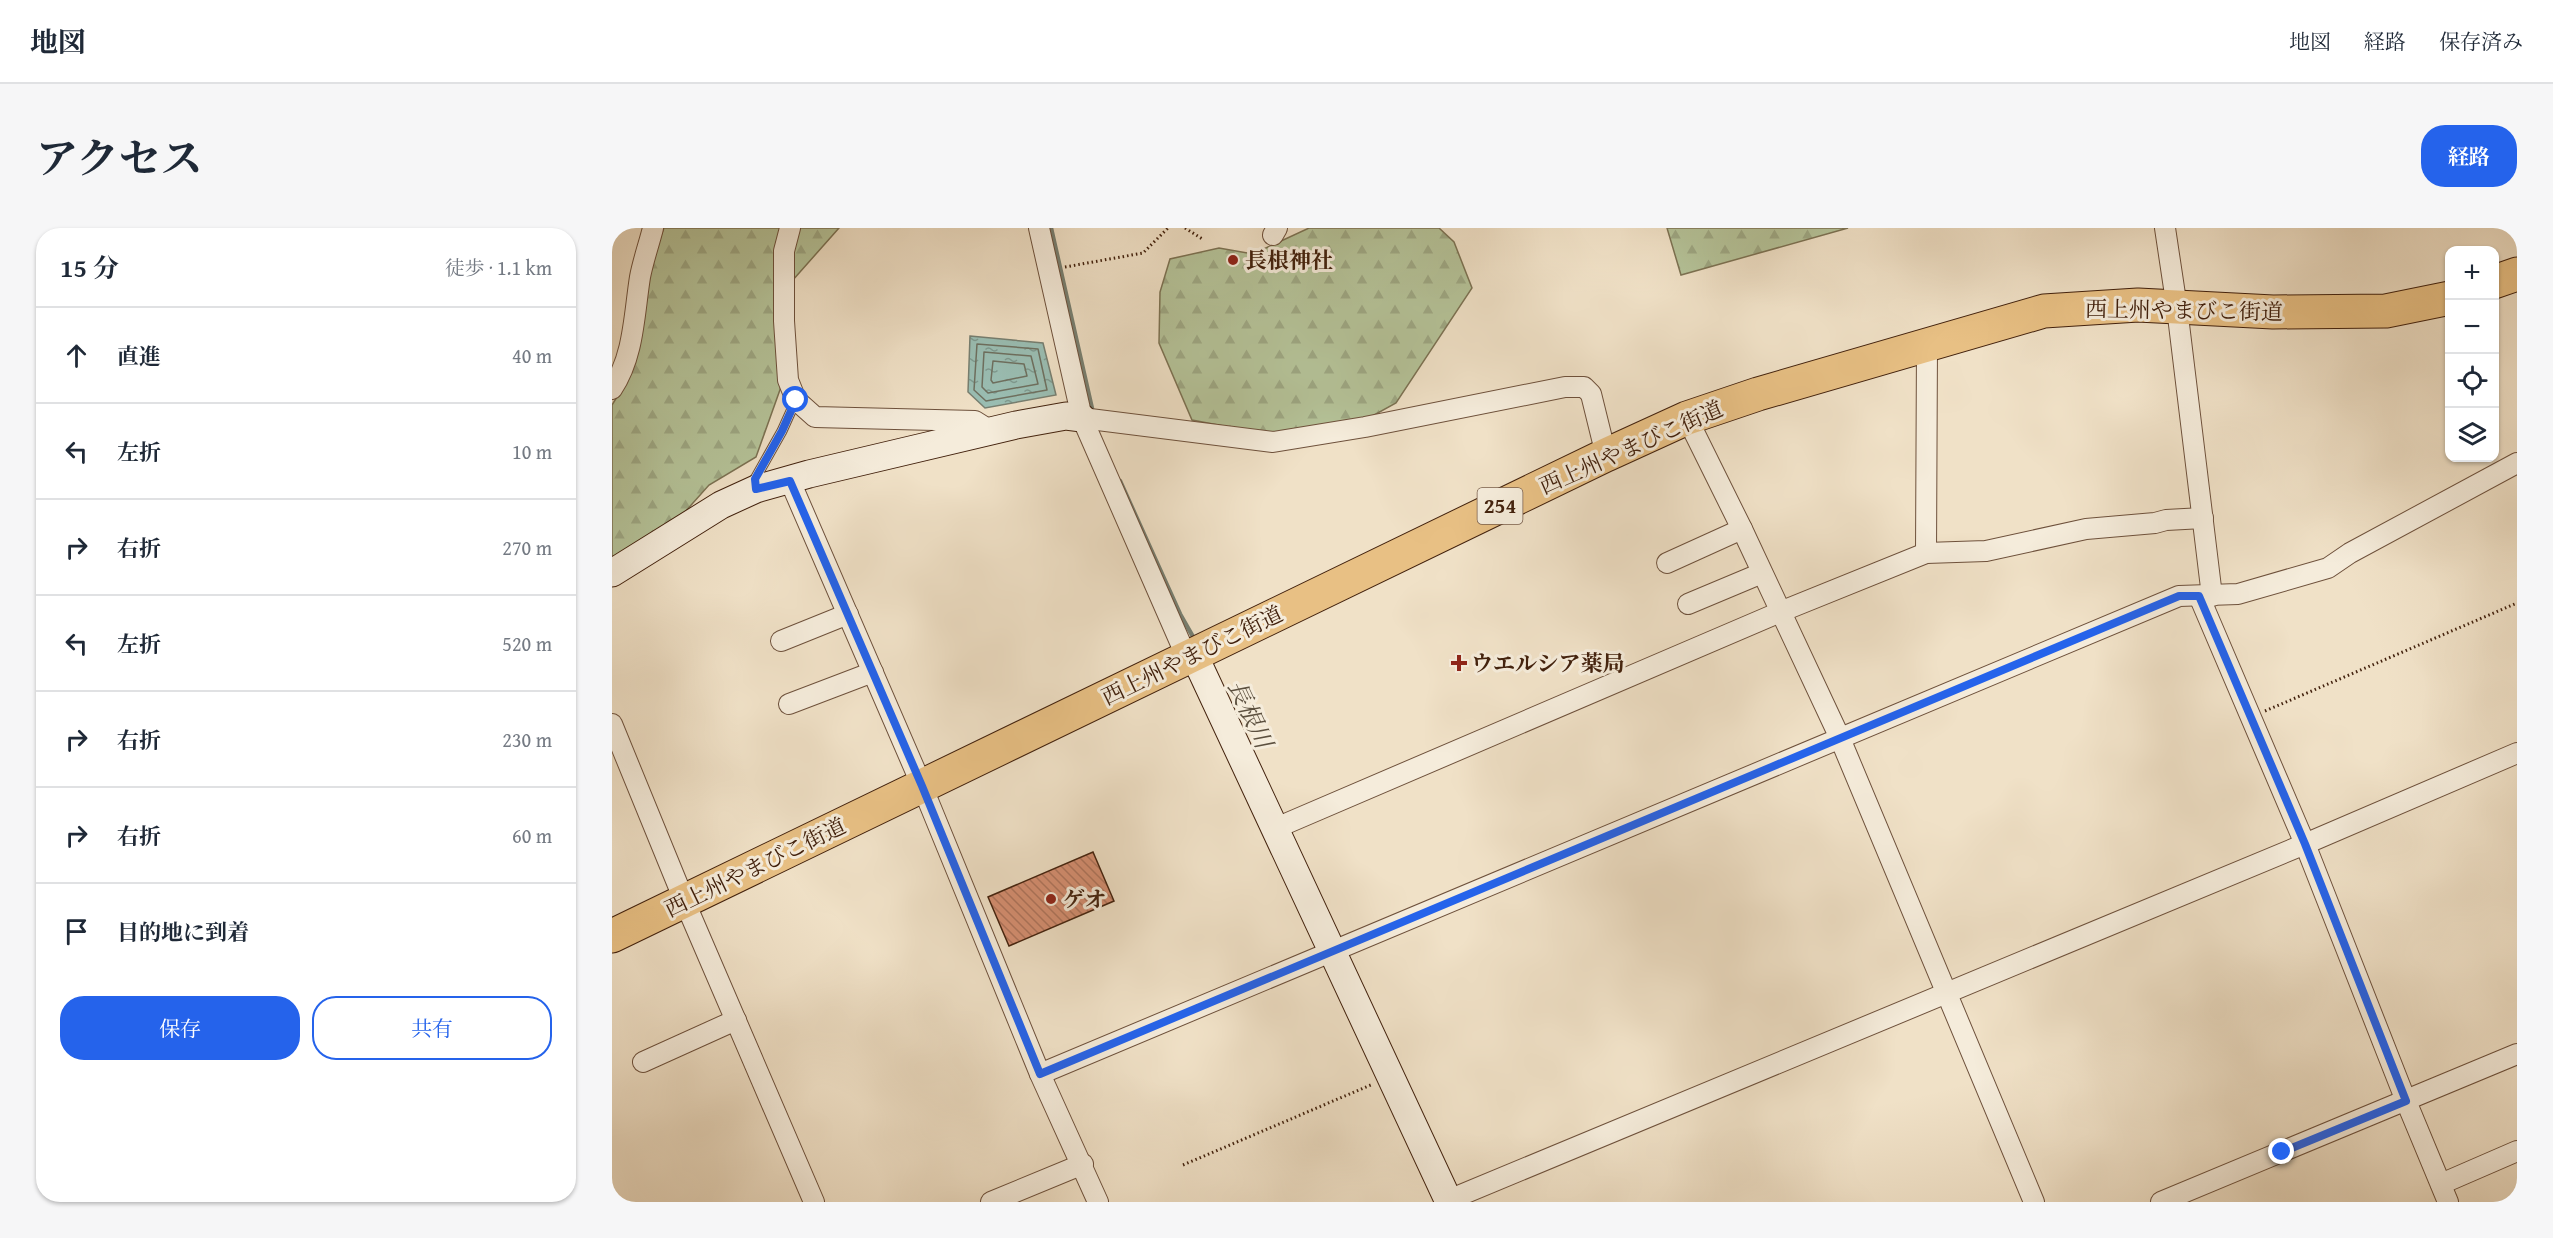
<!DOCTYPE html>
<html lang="ja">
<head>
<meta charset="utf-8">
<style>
  :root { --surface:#fff; --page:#f6f6f7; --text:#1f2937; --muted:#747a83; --line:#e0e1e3; --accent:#2563eb }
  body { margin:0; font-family:"Gentium Book Plus","Noto Serif JP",serif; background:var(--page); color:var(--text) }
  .controls { position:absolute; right:18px; top:18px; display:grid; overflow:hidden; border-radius:12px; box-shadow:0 2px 4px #0004 }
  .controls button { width:54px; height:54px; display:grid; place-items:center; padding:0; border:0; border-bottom:2px solid var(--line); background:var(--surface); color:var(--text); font:30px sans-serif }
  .stop { position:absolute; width:18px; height:18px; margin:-14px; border:4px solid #2563eb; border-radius:50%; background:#fff }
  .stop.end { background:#2563eb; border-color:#fff; box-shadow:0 2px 6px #0008 }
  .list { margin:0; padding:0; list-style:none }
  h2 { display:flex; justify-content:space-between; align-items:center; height:78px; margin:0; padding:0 24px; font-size:26px }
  h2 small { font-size:20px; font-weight:400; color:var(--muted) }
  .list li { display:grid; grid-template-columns:39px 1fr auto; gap:18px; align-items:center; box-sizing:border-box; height:96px; padding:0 24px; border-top:2px solid var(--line) }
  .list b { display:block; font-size:22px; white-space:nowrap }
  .list em { font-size:20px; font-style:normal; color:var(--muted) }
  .actions { display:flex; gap:12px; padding:18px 24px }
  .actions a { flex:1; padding:14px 0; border:2px solid var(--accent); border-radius:24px; text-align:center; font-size:21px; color:var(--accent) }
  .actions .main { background:var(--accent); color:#fff }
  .icon { flex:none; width:33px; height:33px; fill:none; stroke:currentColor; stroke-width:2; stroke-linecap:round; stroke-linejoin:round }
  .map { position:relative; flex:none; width:1905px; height:974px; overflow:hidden; border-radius:24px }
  header { display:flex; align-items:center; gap:36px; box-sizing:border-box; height:84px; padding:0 30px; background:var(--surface); border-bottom:2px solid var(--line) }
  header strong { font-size:28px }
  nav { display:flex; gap:33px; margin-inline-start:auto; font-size:21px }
  .intro { display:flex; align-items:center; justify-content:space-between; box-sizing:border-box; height:144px; padding:0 36px }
  h1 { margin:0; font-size:42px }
  .button { padding:15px 27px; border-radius:24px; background:var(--accent); color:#fff; font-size:21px; font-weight:700 }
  main { display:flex; gap:36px; padding:0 36px }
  aside { flex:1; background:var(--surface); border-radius:24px; box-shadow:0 2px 4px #0004 }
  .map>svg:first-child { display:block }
  .forest { fill:url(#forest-firs); stroke:#7c7253; stroke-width:1.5 }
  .water { fill:url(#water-ripples); stroke:#777f71; stroke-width:1.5 }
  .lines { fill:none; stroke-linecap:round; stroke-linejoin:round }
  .shore { stroke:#6e7060; stroke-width:1.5 }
  .stream { stroke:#777f71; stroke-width:4.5 }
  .building { fill:url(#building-back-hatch); stroke:#42210d; stroke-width:1.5 }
  .lane-casing { stroke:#6e513c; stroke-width:11 }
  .street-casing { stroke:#6e513c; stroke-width:22 }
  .secondary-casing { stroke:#42210d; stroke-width:29 }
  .highway-casing { stroke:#42210d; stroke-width:35 }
  .path { stroke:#42210d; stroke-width:3; stroke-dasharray:1.5 3; stroke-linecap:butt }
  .lane { stroke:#f5ecdb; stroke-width:9 }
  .street { stroke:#f5ecdb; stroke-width:20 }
  .secondary { stroke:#f5ecdb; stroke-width:27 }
  .highway { stroke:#e8c084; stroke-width:33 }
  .route { stroke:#2563eb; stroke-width:8 }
  .poi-dot { fill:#8f2418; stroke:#f5ecdb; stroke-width:2 }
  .labels { text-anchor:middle; stroke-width:6; stroke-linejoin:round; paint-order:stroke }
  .shield { fill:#f5ecdb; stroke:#785e4b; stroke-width:1.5 }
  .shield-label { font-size:21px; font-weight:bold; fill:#42210d }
  .poi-label { font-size:22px; font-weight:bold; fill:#42210d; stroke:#f5ecdb; text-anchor:start }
  .street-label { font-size:22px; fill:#42210d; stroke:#f5ecdb }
  .water-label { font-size:24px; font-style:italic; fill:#5c503f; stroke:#f5ecdb }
</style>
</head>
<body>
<header>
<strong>地図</strong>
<nav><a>地図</a><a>経路</a><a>保存済み</a></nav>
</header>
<div class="intro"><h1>アクセス</h1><a class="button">経路</a></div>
<main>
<aside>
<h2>15 分<small>徒歩 · 1.1 km</small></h2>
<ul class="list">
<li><svg class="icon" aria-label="ahead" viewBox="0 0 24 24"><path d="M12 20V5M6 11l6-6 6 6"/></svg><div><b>直進</b></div><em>40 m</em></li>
<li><svg class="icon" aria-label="left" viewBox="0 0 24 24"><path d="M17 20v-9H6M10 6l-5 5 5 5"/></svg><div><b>左折</b></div><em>10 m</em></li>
<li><svg class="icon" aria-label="right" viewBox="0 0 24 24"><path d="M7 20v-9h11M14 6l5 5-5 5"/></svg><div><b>右折</b></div><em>270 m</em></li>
<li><svg class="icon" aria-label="left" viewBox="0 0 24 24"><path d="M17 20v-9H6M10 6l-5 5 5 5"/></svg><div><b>左折</b></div><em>520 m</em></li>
<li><svg class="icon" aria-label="right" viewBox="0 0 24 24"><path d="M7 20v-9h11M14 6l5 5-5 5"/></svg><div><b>右折</b></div><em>230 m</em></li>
<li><svg class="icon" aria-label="right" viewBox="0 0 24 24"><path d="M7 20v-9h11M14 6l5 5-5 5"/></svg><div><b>右折</b></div><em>60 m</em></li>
<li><svg class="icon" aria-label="arrive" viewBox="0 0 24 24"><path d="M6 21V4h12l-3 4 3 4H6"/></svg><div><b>目的地に到着</b></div></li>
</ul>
<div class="actions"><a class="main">保存</a><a>共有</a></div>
</aside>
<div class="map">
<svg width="1905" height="974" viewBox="0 0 1905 974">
  <defs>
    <pattern id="forest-firs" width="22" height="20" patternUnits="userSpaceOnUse" patternTransform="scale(1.5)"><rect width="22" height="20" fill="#b5c399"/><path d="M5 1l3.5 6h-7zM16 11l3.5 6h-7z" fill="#9da783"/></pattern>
    <pattern id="water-ripples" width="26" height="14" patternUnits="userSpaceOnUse" patternTransform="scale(1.5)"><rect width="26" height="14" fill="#9abeb3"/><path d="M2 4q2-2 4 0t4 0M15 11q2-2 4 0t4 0" fill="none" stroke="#7f9a90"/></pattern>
    <pattern id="building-back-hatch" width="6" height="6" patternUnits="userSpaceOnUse" patternTransform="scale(1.5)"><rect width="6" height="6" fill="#d68f72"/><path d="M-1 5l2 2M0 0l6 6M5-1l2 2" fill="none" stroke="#af745c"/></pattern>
  </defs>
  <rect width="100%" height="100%" fill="#f0e1c7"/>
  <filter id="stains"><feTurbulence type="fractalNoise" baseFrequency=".00333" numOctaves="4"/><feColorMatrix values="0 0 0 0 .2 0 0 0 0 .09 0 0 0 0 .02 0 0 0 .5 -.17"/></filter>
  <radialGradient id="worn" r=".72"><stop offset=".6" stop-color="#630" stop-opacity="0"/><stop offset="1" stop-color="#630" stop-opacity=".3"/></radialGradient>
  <g class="forest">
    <polygon points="52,0 227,0 180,53 175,142 144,229 97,257 64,294 0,335 0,177 16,151 28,116 32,51"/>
    <polygon points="697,0 827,0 842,14 860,60 784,175 744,197 674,210 580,192 547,115 548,64 558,31 607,20 641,26"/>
    <polygon points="1055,0 1236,0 1069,47"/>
  </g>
  <polygon class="water" points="358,108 431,115 444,167 373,180 356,164"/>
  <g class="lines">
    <g class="shore">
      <polygon points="365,116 426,121 435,162 374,173 362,162"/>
      <polygon points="372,124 419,128 426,156 376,165 370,159"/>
      <polygon points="381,133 412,136 415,148 381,155 379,152"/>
    </g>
    <g class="stream">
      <polyline points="439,0 481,185"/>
      <polyline points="508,253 568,386 584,414"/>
    </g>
  </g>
  <polygon class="building" points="481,624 502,673 397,718 376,669"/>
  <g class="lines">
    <g class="lane-casing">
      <polyline id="lane" points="144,256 143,251 170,203 184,172"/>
    </g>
    <g class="street-casing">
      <g id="street">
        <polyline points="178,0 172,23 172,93 176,152 184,172 203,189 363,193 379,203"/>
        <polyline points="427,0 470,190 575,430"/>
        <polyline points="1553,0 1565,80 1600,368"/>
        <polyline points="661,7 665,0"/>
        <path d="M 0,161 C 22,128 22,87 28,49 C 31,33 37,16 41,0"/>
        <polyline points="470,190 661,214 753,199 953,159 972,159 979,166 994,227"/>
        <polyline points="1075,190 1130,301 1227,508 1422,974"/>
        <polyline points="178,253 310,558 428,846 486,974"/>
        <polyline points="1314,325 1315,117"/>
        <polyline points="1055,335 1130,301"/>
        <polyline points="1587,368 1693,616 1794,873 1836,974"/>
        <polyline points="1076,376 1150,345"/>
        <polyline points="169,413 236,386"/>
        <polyline points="177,476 261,444"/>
        <polyline points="0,496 72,672 202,974"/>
        <polyline points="664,600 1168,384 1314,325 1374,323 1474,301 1543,295 1554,292 1591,290"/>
        <polyline points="31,834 124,792"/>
        <polyline points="428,846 1567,368 1626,366 1716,340 1738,325 1905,235"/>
        <polyline points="1829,956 1905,923"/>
        <polyline points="379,974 471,936"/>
        <polyline points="832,974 1693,616 1905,525"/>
        <polyline points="1549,974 1905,826"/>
      </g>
    </g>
    <g class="secondary-casing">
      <g id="secondary">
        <polyline points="0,345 109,277 144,261 197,246 404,197 454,188 470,190"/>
        <polyline points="582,427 837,974"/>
      </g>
    </g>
    <g class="highway-casing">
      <g id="highway">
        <polyline points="1882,54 1905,46"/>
        <polyline points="0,708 994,227 1075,190 1146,166 1432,83 1526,77 1661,84 1774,83 1838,70"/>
      </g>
    </g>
    <g class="path">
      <polyline points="573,0 592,12"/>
      <polyline points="453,39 531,25 556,0"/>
      <polyline points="1653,483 1905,375"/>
      <polyline points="571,937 761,856"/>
    </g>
    <use href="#lane" class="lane"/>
    <use href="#street" class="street"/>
    <use href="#secondary" class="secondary"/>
    <use href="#highway" class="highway"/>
  </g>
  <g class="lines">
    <polyline class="route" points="184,172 170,203 143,251 144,261 178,253 310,558 428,846 1567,368 1587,368 1693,616 1794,873 1670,924"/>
  </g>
  <g class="poi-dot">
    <circle cx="621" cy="32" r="6"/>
    <path d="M844 426h6v6h6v6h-6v6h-6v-6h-6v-6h6z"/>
    <circle cx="439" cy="671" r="6"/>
  </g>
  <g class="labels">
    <rect class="shield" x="865.5" y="260" width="45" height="36" rx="4.5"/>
    <g class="shield-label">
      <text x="888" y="285">254</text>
    </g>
    <g class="poi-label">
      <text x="633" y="40">長根神社</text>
      <text x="859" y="443">ウエルシア薬局</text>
      <text x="451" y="679">ゲオ</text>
    </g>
    <g class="street-label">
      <text transform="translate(1572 82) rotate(1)" y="8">西上州やまびこ街道</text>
      <text transform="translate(1019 219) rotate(-24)" y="8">西上州やまびこ街道</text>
      <text transform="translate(580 427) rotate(-26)" y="8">西上州やまびこ街道</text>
      <text transform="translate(143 639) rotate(-26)" y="8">西上州やまびこ街道</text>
    </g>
    <g class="water-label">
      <text transform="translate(638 486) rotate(65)" y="8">長根川</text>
    </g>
  </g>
  <rect width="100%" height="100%" filter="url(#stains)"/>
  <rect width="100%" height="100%" fill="url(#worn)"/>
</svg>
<div class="controls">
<button>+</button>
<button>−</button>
<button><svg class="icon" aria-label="locate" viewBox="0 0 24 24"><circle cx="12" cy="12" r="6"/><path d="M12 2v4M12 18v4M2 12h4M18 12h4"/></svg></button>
<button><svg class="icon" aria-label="layers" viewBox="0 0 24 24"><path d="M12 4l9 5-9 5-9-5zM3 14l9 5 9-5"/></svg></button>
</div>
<div class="stop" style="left:184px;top:172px"></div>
<div class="stop end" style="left:1670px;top:924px"></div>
</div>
</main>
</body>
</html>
